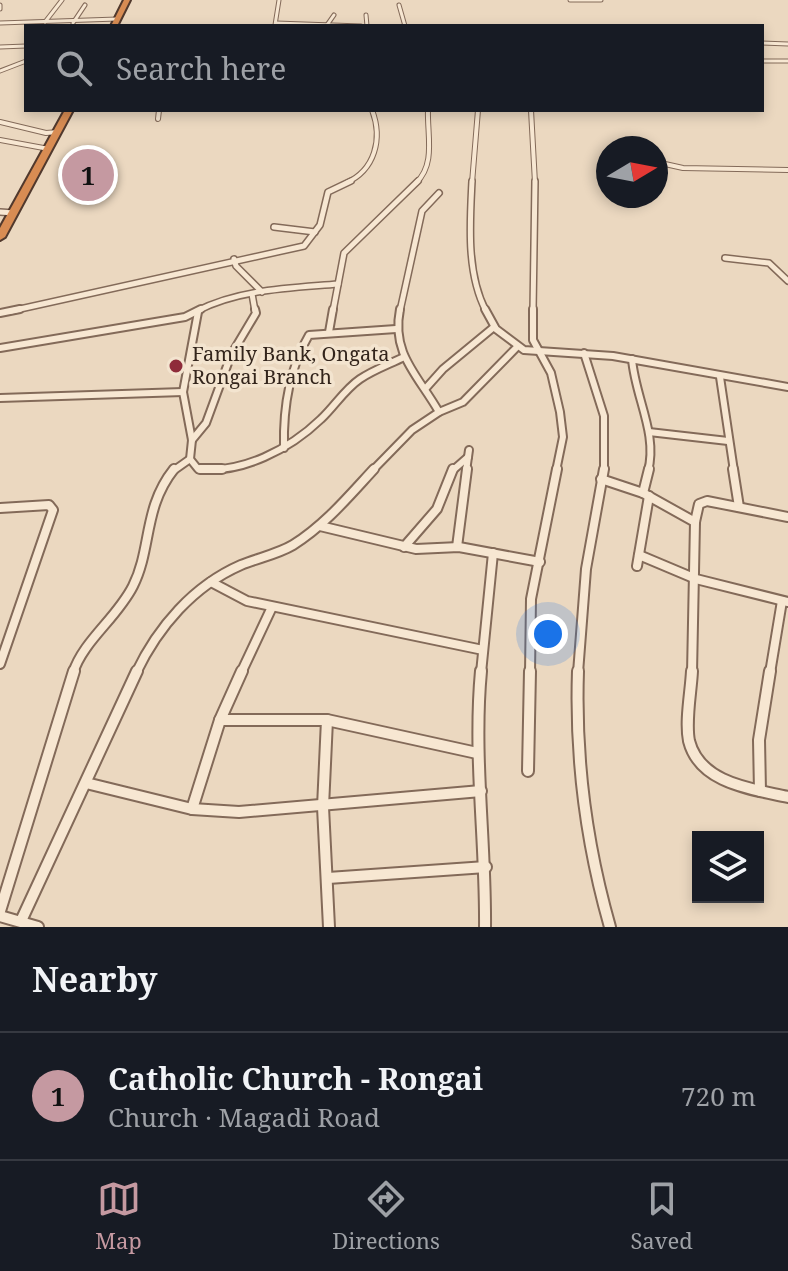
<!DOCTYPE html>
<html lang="en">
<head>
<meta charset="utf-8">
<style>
  :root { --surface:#171b24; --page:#242831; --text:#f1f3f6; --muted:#9ea1a6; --line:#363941; --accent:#c599a1 }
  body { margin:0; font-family:"Noto Serif",serif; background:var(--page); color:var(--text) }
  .controls { position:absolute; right:24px; bottom:24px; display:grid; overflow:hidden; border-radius:0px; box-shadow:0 4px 12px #0003 }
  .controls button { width:72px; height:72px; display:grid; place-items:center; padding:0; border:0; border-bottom:2px solid var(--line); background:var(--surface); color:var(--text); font:40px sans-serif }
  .compass { position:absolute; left:596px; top:136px; width:72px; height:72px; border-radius:50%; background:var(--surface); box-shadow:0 4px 12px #0003; rotate:80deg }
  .you { position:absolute; left:548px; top:634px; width:28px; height:28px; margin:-20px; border:6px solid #fff; border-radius:50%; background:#1a73e8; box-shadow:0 0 0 12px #1a73e833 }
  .badge { display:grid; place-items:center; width:52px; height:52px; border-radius:50%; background:var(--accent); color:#111; font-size:26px; font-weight:700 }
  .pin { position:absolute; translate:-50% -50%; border:4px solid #fff; box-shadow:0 2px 8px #0006 }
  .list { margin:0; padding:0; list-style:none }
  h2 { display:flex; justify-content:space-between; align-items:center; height:104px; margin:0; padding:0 32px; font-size:34px }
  h2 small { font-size:26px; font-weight:400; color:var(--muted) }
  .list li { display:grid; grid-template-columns:52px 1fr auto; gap:24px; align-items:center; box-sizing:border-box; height:128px; padding:0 32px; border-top:2px solid var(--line) }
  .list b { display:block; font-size:30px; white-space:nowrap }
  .list p { margin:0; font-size:26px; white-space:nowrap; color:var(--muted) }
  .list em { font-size:26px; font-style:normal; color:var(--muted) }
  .icon { flex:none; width:44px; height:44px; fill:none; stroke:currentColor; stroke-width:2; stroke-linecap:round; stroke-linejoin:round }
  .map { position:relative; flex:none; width:788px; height:927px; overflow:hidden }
  .search { position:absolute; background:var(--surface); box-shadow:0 4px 12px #0003; left:24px; right:24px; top:24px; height:88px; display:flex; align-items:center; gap:20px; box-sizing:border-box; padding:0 28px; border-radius:0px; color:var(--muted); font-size:30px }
  .sheet { height:232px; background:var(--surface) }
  nav { display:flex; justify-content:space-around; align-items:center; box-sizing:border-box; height:112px; border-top:2px solid var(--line); background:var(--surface); font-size:22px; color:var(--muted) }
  nav a { display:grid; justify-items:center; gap:4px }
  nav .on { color:var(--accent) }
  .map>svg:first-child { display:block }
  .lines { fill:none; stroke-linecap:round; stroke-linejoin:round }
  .street-far5-casing { stroke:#836a59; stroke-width:5 }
  .street-far4-casing { stroke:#836a59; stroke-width:6 }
  .street-far3-casing { stroke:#836a59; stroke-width:8 }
  .street-far2-casing { stroke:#836a59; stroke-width:10 }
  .street-far1-casing { stroke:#836a59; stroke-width:12 }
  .street-casing { stroke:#836a59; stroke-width:14 }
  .highway-casing { stroke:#51392d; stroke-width:4 }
  .street-far5 { stroke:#f7e7d2; stroke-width:3 }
  .street-far4 { stroke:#f7e7d2; stroke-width:4 }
  .street-far3 { stroke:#f7e7d2; stroke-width:5 }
  .street-far2 { stroke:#f7e7d2; stroke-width:6 }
  .street-far1 { stroke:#f7e7d2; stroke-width:8 }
  .street { stroke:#f7e7d2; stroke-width:10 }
  .highway { fill:#d88c53; fill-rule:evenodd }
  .poi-dot { fill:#8f2c3a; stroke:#f3e4cf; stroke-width:3 }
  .labels { text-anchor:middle; stroke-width:7; stroke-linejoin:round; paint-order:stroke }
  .poi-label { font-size:20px; fill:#33251c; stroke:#f3e4cf; text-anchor:start }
</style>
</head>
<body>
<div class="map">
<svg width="788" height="927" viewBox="0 0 788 927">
  <rect width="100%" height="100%" fill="#ebd8c0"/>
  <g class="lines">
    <g class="street-far5-casing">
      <g id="street-far5">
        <polyline points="570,0 601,0"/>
        <polyline points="0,5 0,9"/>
        <polyline points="399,5 405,26"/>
        <polyline points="366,15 367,26"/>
        <polyline points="45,22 62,0"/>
        <polyline points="0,23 117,19"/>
        <polyline points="73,23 85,5"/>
        <polyline points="276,23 361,26"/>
        <polyline points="275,25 279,0"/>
        <polyline points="327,25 334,15"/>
        <polyline points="762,43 788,44"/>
        <polyline points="0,47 26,46"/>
        <polyline points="762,61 788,61"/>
        <polyline points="0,71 26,61"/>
      </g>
    </g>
    <g class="street-far4-casing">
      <g id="street-far4">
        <polyline points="531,110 535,183"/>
        <polyline points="158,119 159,110"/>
        <polyline points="0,122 46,133 58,132"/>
        <polyline points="0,140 49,149"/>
        <polyline points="656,162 683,168 788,170"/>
        <path d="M 346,183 C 375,170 383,139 372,110"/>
        <path d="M 416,183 C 436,164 427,135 428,110"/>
        <polyline points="472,183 478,110"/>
      </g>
    </g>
    <g class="street-far3-casing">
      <g id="street-far3">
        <path d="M 472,181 C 470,222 466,273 486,311"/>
        <polyline points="0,212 14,213"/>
        <polyline points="274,227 315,232"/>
        <polyline points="725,258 769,263 788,281"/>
        <polyline points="234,259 236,266 262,292"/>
        <polyline points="252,294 255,311"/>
        <polyline points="11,311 304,246 320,225 328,192 351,181"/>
        <path d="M 197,311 C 239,289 292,288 338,284"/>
        <polyline points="333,311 344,253 418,181"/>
        <polyline points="400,311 422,211 439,193"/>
        <polyline points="533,311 535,181"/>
      </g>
    </g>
    <g class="street-far2-casing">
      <g id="street-far2">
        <path d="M 400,309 C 391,354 418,375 439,412"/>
        <polyline points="485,309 496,329 524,350 613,356 788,387"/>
        <polyline points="533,309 533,340 551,373 560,412 563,437 556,471"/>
        <path d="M 198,312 L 183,392 L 192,440 L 190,459 L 198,469 C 242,474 290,449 321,419 C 334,407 345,389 360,379 C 373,370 390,364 404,357"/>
        <polyline points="0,313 20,309"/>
        <polyline points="329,332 333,309"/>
        <polyline points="0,348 185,317 201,309"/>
        <polyline points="584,353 604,416 604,471"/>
        <path d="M 632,359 C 635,397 658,434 648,471"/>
        <polyline points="720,377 734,471"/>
        <polyline points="426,388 443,369 494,327"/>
        <polyline points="0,398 183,392"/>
        <polyline points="649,432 728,441"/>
        <polyline points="192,440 206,423 231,355 256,313 255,309"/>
        <path d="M 284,448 C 283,409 289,369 309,335 L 396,329"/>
        <polyline points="173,471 190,459"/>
        <polyline points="372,471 412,430 439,412 463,402 516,348"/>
        <polyline points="452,471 468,457"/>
        <polyline points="466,471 469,450"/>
      </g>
    </g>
    <g class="street-far1-casing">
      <g id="street-far1">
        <polyline points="200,469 222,469"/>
        <polyline points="733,469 739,507"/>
        <polyline points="601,479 643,493 695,522"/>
        <polyline points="643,493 649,469"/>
        <polyline points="0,508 49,505 53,510 0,664"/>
        <polyline points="320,526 416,549 459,547 540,562"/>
        <polyline points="404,547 437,509 453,469"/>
        <polyline points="457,547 467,469"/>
        <polyline points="639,555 696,579 788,602"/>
        <polyline points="637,566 649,496"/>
        <polyline points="211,582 247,601 483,650"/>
        <path d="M 73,673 C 83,641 117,618 133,586 C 152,548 143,508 174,469"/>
        <path d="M 136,673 C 158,627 193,586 241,565 C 258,558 278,554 293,545 C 325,525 349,496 374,469"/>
        <polyline points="241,673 272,607"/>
        <polyline points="481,673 493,553"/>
        <polyline points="530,673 531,599 557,469"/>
        <polyline points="578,673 586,569 604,469"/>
        <polyline points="692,673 695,522 699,504 707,501 788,517"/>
        <polyline points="770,673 782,601"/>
      </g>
    </g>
    <g class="street-casing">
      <g id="street">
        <path d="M 481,671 C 473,757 486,842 485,927"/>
        <path d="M 578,671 C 575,759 586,843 610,927"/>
        <path d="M 692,671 C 691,692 685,721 689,741 C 700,784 753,789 788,797"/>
        <polyline points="220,720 327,720 477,753"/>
        <polyline points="327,720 323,807 329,927"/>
        <polyline points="528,771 530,671"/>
        <polyline points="86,783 192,809 239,812 481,791"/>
        <polyline points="760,791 759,740 770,671"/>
        <polyline points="192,809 220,720 242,671"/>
        <polyline points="328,878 486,867"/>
        <polyline points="0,911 74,671"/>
        <polyline points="0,916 38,927"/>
        <polyline points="21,921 137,671"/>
      </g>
    </g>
    <g class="highway-casing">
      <g id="highway">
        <polygon points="124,0 130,0 117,26 111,26"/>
        <polygon points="65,110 73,110 5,237 0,240 0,228"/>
      </g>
    </g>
    <use href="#street-far5" class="street-far5"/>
    <use href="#street-far4" class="street-far4"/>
    <use href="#street-far3" class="street-far3"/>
    <use href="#street-far2" class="street-far2"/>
    <use href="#street-far1" class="street-far1"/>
    <use href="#street" class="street"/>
    <use href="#highway" class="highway"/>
  </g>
  <circle class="poi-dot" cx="176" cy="366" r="8"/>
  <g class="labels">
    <g class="poi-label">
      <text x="192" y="361">Family Bank, Ongata<tspan x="192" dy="23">Rongai Branch</tspan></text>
    </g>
  </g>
</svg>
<div class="controls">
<button><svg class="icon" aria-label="layers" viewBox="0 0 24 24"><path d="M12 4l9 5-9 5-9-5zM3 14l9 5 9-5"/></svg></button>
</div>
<svg class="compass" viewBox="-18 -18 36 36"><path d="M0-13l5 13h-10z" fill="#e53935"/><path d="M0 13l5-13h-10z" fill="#9ea1a6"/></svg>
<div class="you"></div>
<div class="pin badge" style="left:88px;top:175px">1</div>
<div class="search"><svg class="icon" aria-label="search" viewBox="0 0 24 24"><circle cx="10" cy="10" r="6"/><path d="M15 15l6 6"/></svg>Search here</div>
</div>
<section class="sheet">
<h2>Nearby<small></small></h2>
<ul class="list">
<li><span class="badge">1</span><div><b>Catholic Church - Rongai</b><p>Church · Magadi Road</p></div><em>720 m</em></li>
</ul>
</section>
<nav>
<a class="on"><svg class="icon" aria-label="map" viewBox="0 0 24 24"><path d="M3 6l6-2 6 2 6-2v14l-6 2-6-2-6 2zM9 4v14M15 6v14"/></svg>Map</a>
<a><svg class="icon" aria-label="directions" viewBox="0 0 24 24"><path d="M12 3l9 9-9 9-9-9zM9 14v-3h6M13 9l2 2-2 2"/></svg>Directions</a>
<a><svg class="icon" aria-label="saved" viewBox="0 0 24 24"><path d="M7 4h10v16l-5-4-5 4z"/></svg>Saved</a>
</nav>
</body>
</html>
